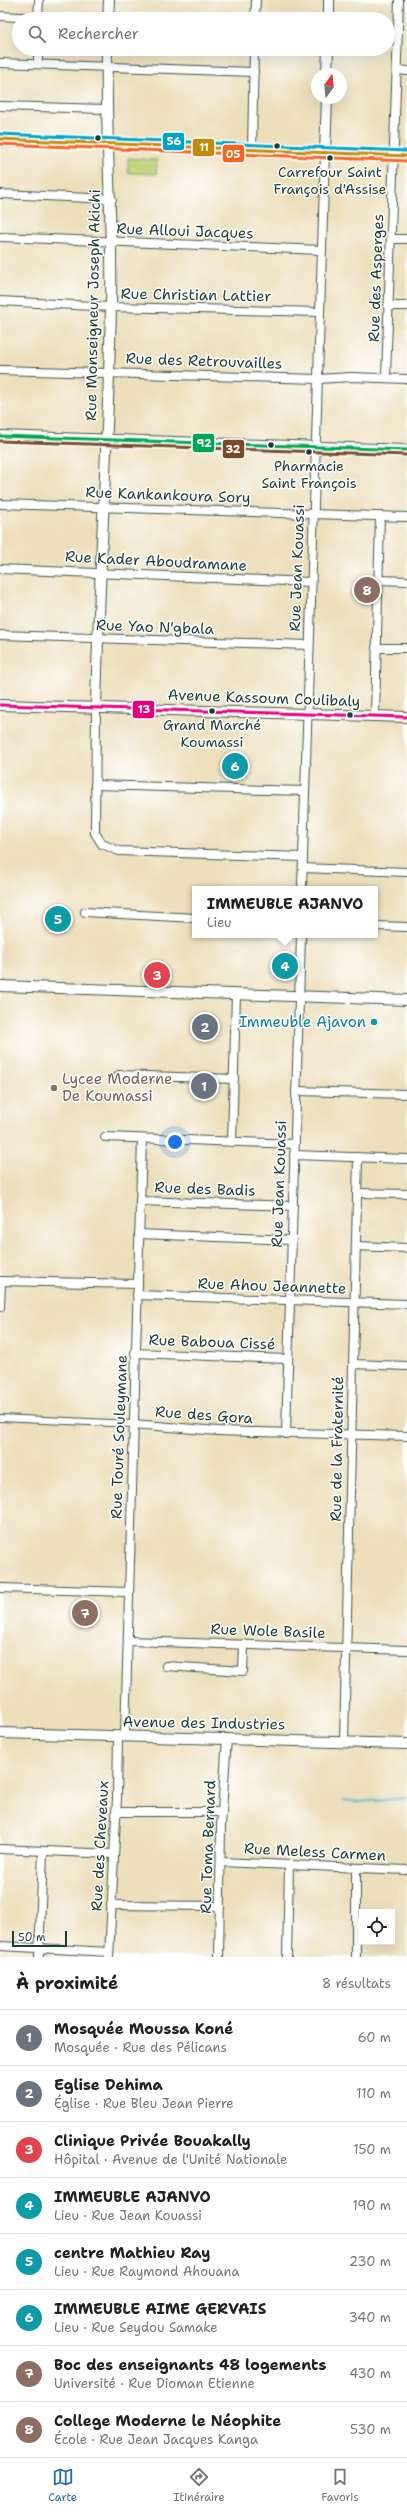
<!DOCTYPE html>
<html lang="fr">
<head>
<meta charset="utf-8">
<style>
  :root { --surface:#fff; --page:#f6f6f6; --text:#202124; --muted:#757577; --line:#e0e0e0; --accent:#1f6fb2 }
  body { margin:0; font-family:"Shantell Sans",sans-serif; background:var(--page); color:var(--text) }
  .controls { position:absolute; right:12px; bottom:12px; display:grid; overflow:hidden; border-radius:0px; box-shadow:0 4px 16px #0002 }
  .controls button { width:36px; height:36px; display:grid; place-items:center; padding:0; border:0; border-bottom:1px solid var(--line); background:var(--surface); color:var(--text); font:20px sans-serif }
  .compass { position:absolute; left:311px; top:68px; width:36px; height:36px; border-radius:50%; background:var(--surface); box-shadow:0 4px 16px #0002; rotate:15deg }
  .scale { position:absolute; left:12px; bottom:10px; width:55px; box-sizing:border-box; padding-left:4px; border:2px solid #1f3d34; border-top:0; font-size:11px; line-height:14px; white-space:nowrap; color:#1f3d34; -webkit-text-stroke:3px #fff; paint-order:stroke }
  .you { position:absolute; left:175px; top:1142px; width:14px; height:14px; margin:-10px; border:3px solid #fff; border-radius:50%; background:#1a73e8; box-shadow:0 0 0 6px #1a73e833 }
  .badge { display:grid; place-items:center; width:26px; height:26px; border-radius:50%; background:var(--accent); color:#fff; font-size:13px; font-weight:700 }
  .pin { position:absolute; translate:-50% -50%; border:2px solid #fff; box-shadow:0 1px 4px #0006 }
  .popup { position:absolute; left:192px; top:886px; width:186px; height:52px; box-sizing:border-box; display:grid; place-content:center; border-radius:0px; background:var(--surface); filter:drop-shadow(0 1px 3px #0005); font-size:13px; white-space:nowrap; color:var(--muted) }
  .popup b { font-size:15px; color:var(--text) }
  .popup::after { content:''; position:absolute; left:50%; top:100%; margin-left:-8px; border:8px solid transparent; border-top-color:var(--surface) }
  .list { margin:0; padding:0; list-style:none }
  h2 { display:flex; justify-content:space-between; align-items:center; height:52px; margin:0; padding:0 16px; font-size:17px }
  h2 small { font-size:13px; font-weight:400; color:var(--muted) }
  .list li { display:grid; grid-template-columns:26px 1fr auto; gap:12px; align-items:center; box-sizing:border-box; height:56px; padding:0 16px; border-top:1px solid var(--line) }
  .list b { display:block; font-size:15px; white-space:nowrap }
  .list p { margin:0; font-size:13px; white-space:nowrap; color:var(--muted) }
  .list em { font-size:13px; font-style:normal; color:var(--muted) }
  .icon { flex:none; width:22px; height:22px; fill:none; stroke:currentColor; stroke-width:2; stroke-linecap:round; stroke-linejoin:round }
  .map { position:relative; flex:none; width:407px; height:1957px; overflow:hidden }
  .search { position:absolute; background:var(--surface); box-shadow:0 4px 16px #0002; left:12px; right:12px; top:12px; height:44px; display:flex; align-items:center; gap:10px; box-sizing:border-box; padding:0 14px; border-radius:22px; color:var(--muted); font-size:15px }
  .sheet { height:500px; background:var(--surface) }
  nav { display:flex; justify-content:space-around; align-items:center; box-sizing:border-box; height:56px; border-top:1px solid var(--line); background:var(--surface); font-size:11px; color:var(--muted) }
  nav a { display:grid; justify-items:center; gap:2px }
  nav .on { color:var(--accent) }
  .map>svg:first-child { display:block }
  .park { fill:#bccf72; stroke:#6e8653 }
  .lines { fill:none; stroke-linecap:round; stroke-linejoin:round }
  .stream { stroke:#59b5d7; stroke-width:2 }
  .pedestrian-casing { stroke:#3e5548; stroke-width:8 }
  .minor-casing { stroke:#3e5548; stroke-width:10 }
  .tertiary-casing { stroke:#3e5548; stroke-width:12 }
  .pedestrian { stroke:#fff; stroke-width:6 }
  .minor { stroke:#fff; stroke-width:8 }
  .tertiary { stroke:#fff; stroke-width:10 }
  .bus-1-casing { stroke:#fff; stroke-width:6 }
  .bus-2-casing { stroke:#fff; stroke-width:6 }
  .bus-3-casing { stroke:#fff; stroke-width:6 }
  .bus-4-casing { stroke:#fff; stroke-width:6 }
  .bus-5-casing { stroke:#fff; stroke-width:6 }
  .bus-6-casing { stroke:#fff; stroke-width:6 }
  .bus-1 { stroke:#c18c0d; stroke-width:3 }
  .bus-2 { stroke:#e5007d; stroke-width:3 }
  .bus-3 { stroke:#f26522; stroke-width:3 }
  .bus-4 { stroke:#02a4c6; stroke-width:3 }
  .bus-5 { stroke:#00a651; stroke-width:3 }
  .bus-6 { stroke:#7a4b2a; stroke-width:3 }
  .bus-dot { fill:#1f3d34; stroke:#fff; stroke-width:1.5 }
  .culture-dot { fill:#0f9aa8; stroke:#fff; stroke-width:1.5 }
  .education-dot { fill:#8d6e63; stroke:#fff; stroke-width:1.5 }
  .labels { text-anchor:middle; stroke-width:3; stroke-linejoin:round; paint-order:stroke }
  .bus-label { font-size:14px; fill:#1f3d34; stroke:#fff }
  .street-label { font-size:15px; fill:#1f3d34; stroke:#fff }
  .culture-label { font-size:15px; fill:#0d838f; stroke:#fff; text-anchor:end }
  .education-label { font-size:15px; fill:#785e54; stroke:#fff; text-anchor:start }
  .line-badge { stroke:#fff; stroke-width:1.5 }
  .badge-label { font-size:11px; text-anchor:middle; font-weight:bold; fill:#fff }
</style>
</head>
<body>
<div class="map">
<svg width="407" height="1957" viewBox="0 0 407 1957">
  <rect width="100%" height="100%" fill="#fff"/>
  <filter id="ink" filterUnits="userSpaceOnUse"><feTurbulence type="fractalNoise" baseFrequency=".025" numOctaves="2"/><feDisplacementMap in="SourceGraphic" scale="8" xChannelSelector="R" yChannelSelector="G"/><feConvolveMatrix kernelMatrix="1 2 1 2 8 2 1 2 1" color-interpolation-filters="sRGB"/></filter>
  <filter id="wash" filterUnits="userSpaceOnUse"><feTurbulence type="fractalNoise" baseFrequency=".012" numOctaves="4" result="noise"/><feDisplacementMap in="SourceGraphic" scale="16" xChannelSelector="R" yChannelSelector="G"/><feGaussianBlur stdDeviation="0.9" result="paint"/><feColorMatrix in="noise" values="0 0 0 0 0 0 0 0 0 0 0 0 0 0 0 0 0 1.4 0 .05"/><feComposite in="paint" operator="in"/></filter>
  <g filter="url(#wash)">
    <rect width="100%" height="100%" fill="#eddfbc"/>
    <polygon class="park" points="128,158 157,160 156,174 128,173"/>
    <g class="lines">
      <polyline class="stream" points="343,1800 359,1802 407,1798"/>
    </g>
  </g>
  <g filter="url(#ink)">
    <g class="lines">
      <g class="pedestrian-casing">
        <polyline id="pedestrian" points="0,1418 133,1424"/>
      </g>
      <g class="minor-casing">
        <g id="minor">
          <polyline points="0,16 38,18"/>
          <polyline points="38,19 39,0"/>
          <polyline points="255,19 256,0"/>
          <polyline points="0,63 254,72"/>
          <polyline points="38,64 38,49"/>
          <polyline points="397,70 407,71"/>
          <polyline points="0,106 105,109"/>
          <polyline points="252,149 254,49"/>
          <polyline points="0,194 112,199"/>
          <polyline points="0,237 321,250"/>
          <polyline points="391,239 407,239"/>
          <polyline points="0,301 111,307 320,312"/>
          <polyline points="388,306 407,306"/>
          <polyline points="0,370 318,379 351,377 407,379"/>
          <polyline points="386,378 399,0"/>
          <polyline points="0,504 407,517"/>
          <polyline points="0,569 311,582"/>
          <polyline points="378,580 407,581"/>
          <polyline points="0,635 309,645"/>
          <polyline points="376,648 407,648"/>
          <polyline points="96,708 95,833 102,844 119,851 303,857"/>
          <polyline points="375,716 380,516"/>
          <polyline points="95,785 305,791"/>
          <polyline points="303,868 407,872"/>
          <polyline points="302,889 325,153"/>
          <polyline points="85,912 195,918"/>
          <polyline points="375,926 407,927"/>
          <polyline points="119,1075 234,1079"/>
          <polyline points="296,1091 407,1094"/>
          <polyline points="105,1137 295,1144"/>
          <polyline points="232,1142 236,994"/>
          <polyline points="294,1155 407,1159"/>
          <polyline points="357,1193 407,1194"/>
          <polyline points="140,1201 293,1206"/>
          <polyline points="139,1234 291,1240"/>
          <polyline points="356,1246 407,1248"/>
          <polyline points="0,1281 138,1284"/>
          <polyline points="137,1295 407,1304"/>
          <polyline points="0,1307 1,1281"/>
          <polyline points="135,1353 288,1359"/>
          <polyline points="353,1364 407,1366"/>
          <polyline points="133,1424 218,1431 407,1436"/>
          <polyline points="286,1434 301,935"/>
          <polyline points="0,1588 129,1592"/>
          <polyline points="128,1641 407,1650"/>
          <polyline points="166,1666 243,1671 244,1644"/>
          <polyline points="125,1736 142,1139"/>
          <polyline points="344,1742 358,1157"/>
          <polyline points="116,1812 222,1812"/>
          <polyline points="0,1849 113,1854"/>
          <polyline points="221,1862 407,1870"/>
          <polyline points="111,1905 220,1906"/>
          <polyline points="0,1946 109,1952"/>
          <polyline points="39,1957 43,1852"/>
          <polyline points="109,1957 117,1798 118,1736"/>
          <polyline points="219,1957 221,1826 227,1738"/>
          <polyline points="287,1957 289,1866"/>
          <polyline points="356,1957 356,1869"/>
        </g>
      </g>
      <g class="tertiary-casing">
        <g id="tertiary">
          <polyline points="108,19 109,0"/>
          <polyline points="329,19 329,0"/>
          <polyline points="327,74 328,49"/>
          <polyline points="0,139 407,156"/>
          <polyline points="325,153 327,98"/>
          <polyline points="0,436 407,450"/>
          <polyline points="0,705 407,717"/>
          <path d="M 96,708 C 99,574 108,441 111,307 C 113,221 105,135 107,49"/>
          <polyline points="0,986 407,1000"/>
          <polyline points="0,1733 407,1744"/>
        </g>
      </g>
      <use href="#pedestrian" class="pedestrian"/>
      <use href="#minor" class="minor"/>
      <use href="#tertiary" class="tertiary"/>
      <g class="bus-1-casing">
        <polyline id="bus-1" points="0,139 407,156"/>
      </g>
      <g class="bus-2-casing">
        <polyline id="bus-2" points="0,705 407,717"/>
      </g>
      <g class="bus-3-casing">
        <polyline id="bus-3" points="0,144 407,161"/>
      </g>
      <g class="bus-4-casing">
        <polyline id="bus-4" points="0,134 407,151"/>
      </g>
      <g class="bus-5-casing">
        <polyline id="bus-5" points="0,436 407,450"/>
      </g>
      <g class="bus-6-casing">
        <polyline id="bus-6" points="0,441 407,455"/>
      </g>
      <use href="#bus-1" class="bus-1"/>
      <use href="#bus-2" class="bus-2"/>
      <use href="#bus-3" class="bus-3"/>
      <use href="#bus-4" class="bus-4"/>
      <use href="#bus-5" class="bus-5"/>
      <use href="#bus-6" class="bus-6"/>
    </g>
  </g>
  <g class="bus-dot">
    <circle cx="98" cy="138" r="3.5"/>
    <circle cx="277" cy="146" r="3.5"/>
    <circle cx="330" cy="158" r="3.5"/>
    <circle cx="271" cy="445" r="3.5"/>
    <circle cx="309" cy="452" r="3.5"/>
    <circle cx="212" cy="711" r="3.5"/>
    <circle cx="350" cy="715" r="3.5"/>
  </g>
  <circle class="culture-dot" cx="374" cy="1022" r="4"/>
  <circle class="education-dot" cx="54" cy="1088" r="4"/>
  <g class="labels">
    <g class="bus-label">
      <text x="330" y="177">Carrefour Saint<tspan x="330" dy="17">François d'Assise</tspan></text>
      <text x="309" y="471">Pharmacie<tspan x="309" dy="17">Saint François</tspan></text>
      <text x="212" y="730">Grand Marché<tspan x="212" dy="17">Koumassi</tspan></text>
    </g>
    <g class="street-label">
      <text transform="translate(185 231) rotate(2)" y="5">Rue Alloui Jacques</text>
      <text transform="translate(376 278) rotate(-88)" y="5">Rue des Asperges</text>
      <text transform="translate(196 295) rotate(1)" y="5">Rue Christian Lattier</text>
      <text transform="translate(93 305) rotate(-89)" y="5">Rue Monseigneur Joseph Akichi</text>
      <text transform="translate(204 361) rotate(2)" y="5">Rue des Retrouvailles</text>
      <text transform="translate(168 495) rotate(2)" y="5">Rue Kankankoura Sory</text>
      <text transform="translate(156 561) rotate(3)" y="5">Rue Kader Aboudramane</text>
      <text transform="translate(297 568) rotate(-88)" y="5">Rue Jean Kouassi</text>
      <text transform="translate(155 627) rotate(2)" y="5">Rue Yao N'gbala</text>
      <text transform="translate(264 698) rotate(2)" y="5">Avenue Kassoum Coulibaly</text>
      <text transform="translate(279 1184) rotate(-88)" y="5">Rue Jean Kouassi</text>
      <text transform="translate(205 1189) rotate(2)" y="5">Rue des Badis</text>
      <text transform="translate(272 1286) rotate(2)" y="5">Rue Ahou Jeannette</text>
      <text transform="translate(212 1342) rotate(2)" y="5">Rue Baboua Cissé</text>
      <text transform="translate(204 1415) rotate(4)" y="5">Rue des Gora</text>
      <text transform="translate(119 1437) rotate(-88)" y="5">Rue Touré Souleymane</text>
      <text transform="translate(337 1449) rotate(-89)" y="5">Rue de la Fraternité</text>
      <text transform="translate(268 1631) rotate(2)" y="5">Rue Wole Basile</text>
      <text transform="translate(204 1723) rotate(1)" y="5">Avenue des Industries</text>
      <text transform="translate(100 1846) rotate(-87)" y="5">Rue des Cheveaux</text>
      <text transform="translate(208 1847) rotate(-88)" y="5">Rue Toma Bernard</text>
      <text transform="translate(315 1852) rotate(3)" y="5">Rue Meless Carmen</text>
    </g>
    <g class="culture-label">
      <text x="366" y="1027">Immeuble Ajavon</text>
    </g>
    <g class="education-label">
      <text x="62" y="1084">Lycee Moderne<tspan x="62" dy="17">De Koumassi</tspan></text>
    </g>
  </g>
  <g class="line-badge">
    <rect x="162" y="132" width="23" height="19" rx="4" fill="#02a4c6"/>
    <rect x="192" y="138" width="23" height="19" rx="4" fill="#c18c0d"/>
    <rect x="222" y="144" width="23" height="19" rx="4" fill="#f26522"/>
    <rect x="192" y="433" width="23" height="20" rx="4" fill="#00a651"/>
    <rect x="222" y="439" width="23" height="20" rx="4" fill="#7a4b2a"/>
    <rect x="132" y="700" width="23" height="19" rx="4" fill="#e5007d"/>
  </g>
  <g class="badge-label">
    <text x="174" y="145">56</text>
    <text x="204" y="151">11</text>
    <text x="233" y="158">05</text>
    <text x="204" y="447">92</text>
    <text x="233" y="453">32</text>
    <text x="144" y="713">13</text>
  </g>
</svg>
<div class="controls">
<button><svg class="icon" aria-label="locate" viewBox="0 0 24 24"><circle cx="12" cy="12" r="6"/><path d="M12 2v4M12 18v4M2 12h4M18 12h4"/></svg></button>
</div>
<svg class="compass" viewBox="-18 -18 36 36"><path d="M0-13l5 13h-10z" fill="#e53935"/><path d="M0 13l5-13h-10z" fill="#757577"/></svg>
<div class="scale">50 m</div>
<div class="you"></div>
<div class="pin badge" style="left:204px;top:1086px;background:#6b7280">1</div>
<div class="pin badge" style="left:205px;top:1027px;background:#6b7280">2</div>
<div class="pin badge" style="left:157px;top:975px;background:#e0444e">3</div>
<div class="pin badge" style="left:285px;top:966px;background:#0f9aa8">4</div>
<div class="popup"><b>IMMEUBLE AJANVO</b>Lieu</div>
<div class="pin badge" style="left:58px;top:919px;background:#0f9aa8">5</div>
<div class="pin badge" style="left:235px;top:766px;background:#0f9aa8">6</div>
<div class="pin badge" style="left:85px;top:1613px;background:#8d6e63">7</div>
<div class="pin badge" style="left:367px;top:590px;background:#8d6e63">8</div>
<div class="search"><svg class="icon" aria-label="search" viewBox="0 0 24 24"><circle cx="10" cy="10" r="6"/><path d="M15 15l6 6"/></svg>Rechercher</div>
</div>
<section class="sheet">
<h2>À proximité<small>8 résultats</small></h2>
<ul class="list">
<li><span class="badge" style="background:#6b7280">1</span><div><b>Mosquée Moussa Koné</b><p>Mosquée · Rue des Pélicans</p></div><em>60 m</em></li>
<li><span class="badge" style="background:#6b7280">2</span><div><b>Eglise Dehima</b><p>Église · Rue Bleu Jean Pierre</p></div><em>110 m</em></li>
<li><span class="badge" style="background:#e0444e">3</span><div><b>Clinique Privée Bouakally</b><p>Hôpital · Avenue de l'Unité Nationale</p></div><em>150 m</em></li>
<li><span class="badge" style="background:#0f9aa8">4</span><div><b>IMMEUBLE AJANVO</b><p>Lieu · Rue Jean Kouassi</p></div><em>190 m</em></li>
<li><span class="badge" style="background:#0f9aa8">5</span><div><b>centre Mathieu Ray</b><p>Lieu · Rue Raymond Ahouana</p></div><em>230 m</em></li>
<li><span class="badge" style="background:#0f9aa8">6</span><div><b>IMMEUBLE AIME GERVAIS</b><p>Lieu · Rue Seydou Samake</p></div><em>340 m</em></li>
<li><span class="badge" style="background:#8d6e63">7</span><div><b>Boc des enseignants 48 logements</b><p>Université · Rue Dioman Etienne</p></div><em>430 m</em></li>
<li><span class="badge" style="background:#8d6e63">8</span><div><b>College Moderne le Néophite</b><p>École · Rue Jean Jacques Kanga</p></div><em>530 m</em></li>
</ul>
</section>
<nav>
<a class="on"><svg class="icon" aria-label="map" viewBox="0 0 24 24"><path d="M3 6l6-2 6 2 6-2v14l-6 2-6-2-6 2zM9 4v14M15 6v14"/></svg>Carte</a>
<a><svg class="icon" aria-label="directions" viewBox="0 0 24 24"><path d="M12 3l9 9-9 9-9-9zM9 14v-3h6M13 9l2 2-2 2"/></svg>Itinéraire</a>
<a><svg class="icon" aria-label="saved" viewBox="0 0 24 24"><path d="M7 4h10v16l-5-4-5 4z"/></svg>Favoris</a>
</nav>
</body>
</html>
